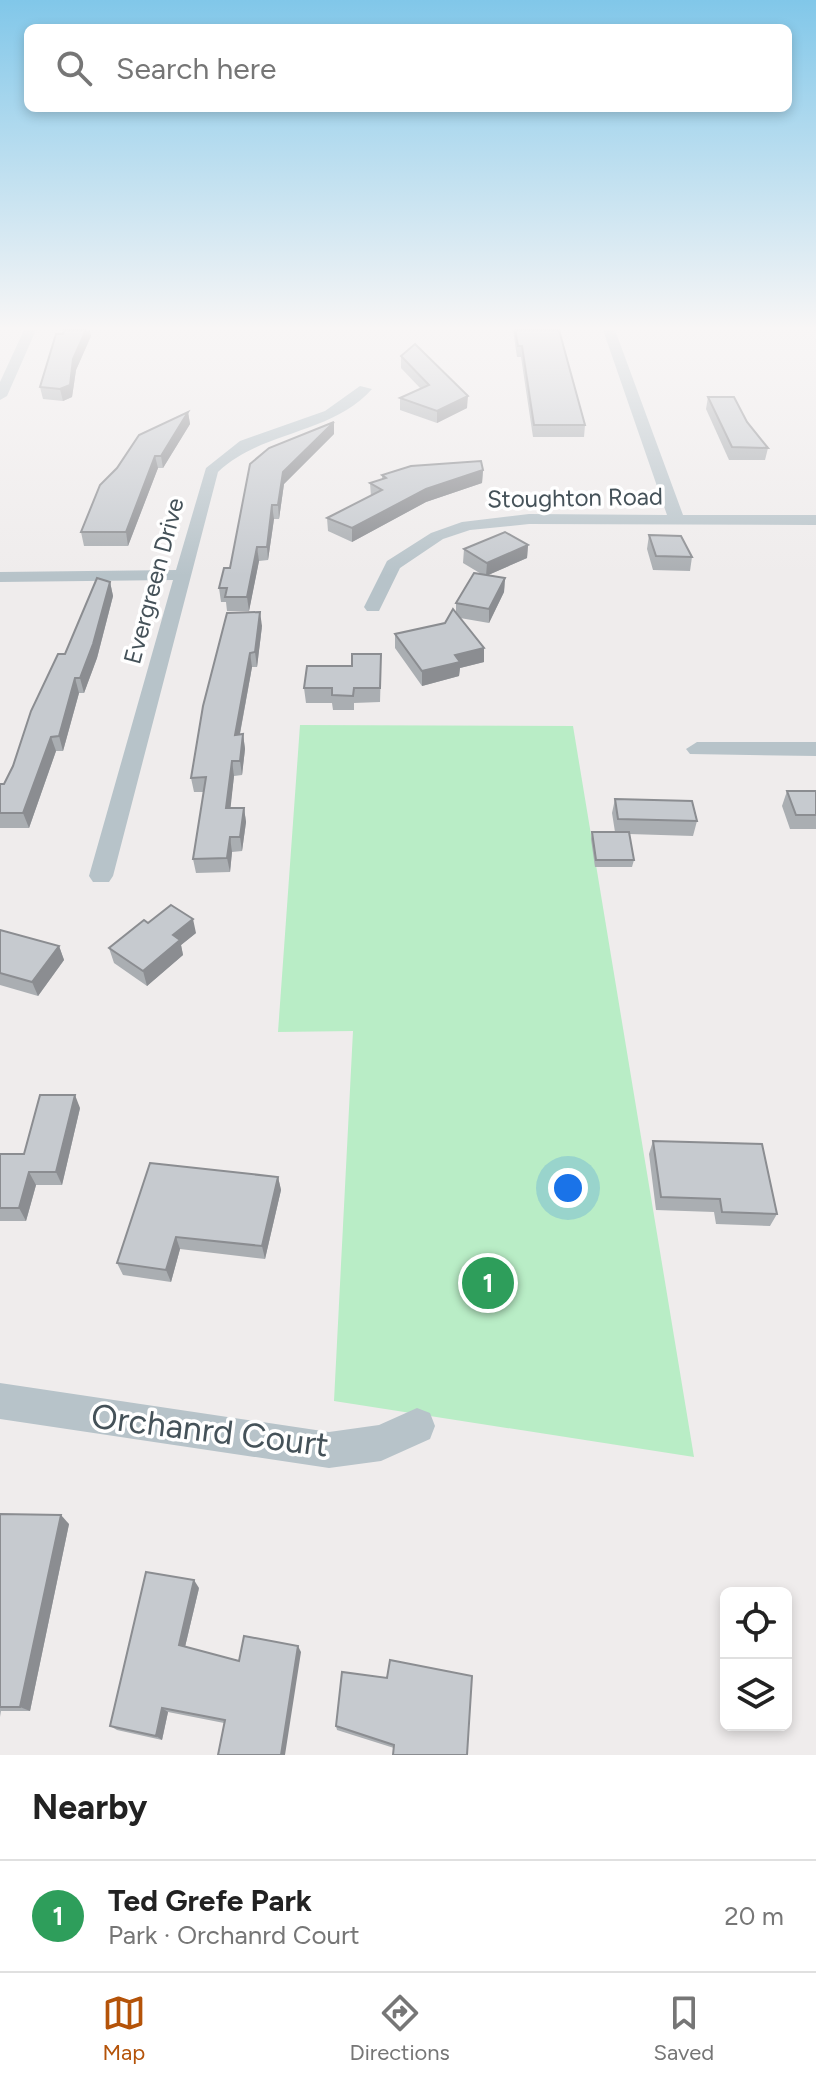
<!DOCTYPE html>
<html lang="en">
<head>
<meta charset="utf-8">
<style>
  :root { --surface:#fff; --page:#f6f6f6; --text:#222; --muted:#767676; --line:#e0e0e0; --accent:#b45309 }
  body { margin:0; font-family:Figtree,sans-serif; background:var(--page); color:var(--text) }
  .controls { position:absolute; right:24px; bottom:24px; display:grid; overflow:hidden; border-radius:12px; box-shadow:0 4px 12px #0003 }
  .controls button { width:72px; height:72px; display:grid; place-items:center; padding:0; border:0; border-bottom:2px solid var(--line); background:var(--surface); color:var(--text); font:40px sans-serif }
  .you { position:absolute; left:568px; top:1188px; width:28px; height:28px; margin:-20px; border:6px solid #fff; border-radius:50%; background:#1a73e8; box-shadow:0 0 0 12px #1a73e833 }
  .badge { display:grid; place-items:center; width:52px; height:52px; border-radius:50%; background:var(--accent); color:#fff; font-size:26px; font-weight:700 }
  .pin { position:absolute; translate:-50% -50%; border:4px solid #fff; box-shadow:0 2px 8px #0006 }
  .list { margin:0; padding:0; list-style:none }
  h2 { display:flex; justify-content:space-between; align-items:center; height:104px; margin:0; padding:0 32px; font-size:34px }
  h2 small { font-size:26px; font-weight:400; color:var(--muted) }
  .list li { display:grid; grid-template-columns:52px 1fr auto; gap:24px; align-items:center; box-sizing:border-box; height:112px; padding:0 32px; border-top:2px solid var(--line) }
  .list b { display:block; font-size:30px; white-space:nowrap }
  .list p { margin:0; font-size:26px; white-space:nowrap; color:var(--muted) }
  .list em { font-size:26px; font-style:normal; color:var(--muted) }
  .icon { flex:none; width:44px; height:44px; fill:none; stroke:currentColor; stroke-width:2; stroke-linecap:round; stroke-linejoin:round }
  .map { position:relative; flex:none; width:816px; height:1755px; overflow:hidden }
  .search { position:absolute; background:var(--surface); box-shadow:0 4px 12px #0003; left:24px; right:24px; top:24px; height:88px; display:flex; align-items:center; gap:20px; box-sizing:border-box; padding:0 28px; border-radius:12px; color:var(--muted); font-size:30px }
  .sheet { height:216px; background:var(--surface) }
  nav { display:flex; justify-content:space-around; align-items:center; box-sizing:border-box; height:112px; border-top:2px solid var(--line); background:var(--surface); font-size:22px; color:var(--muted) }
  nav a { display:grid; justify-items:center; gap:4px }
  nav .on { color:var(--accent) }
  .map>svg:first-child { display:block }
  .green { fill:#b9edc6 }
  .lines { fill:none; stroke-linecap:round; stroke-linejoin:round }
  .street { fill:#b7c3c9; fill-rule:evenodd }
  .wall { fill:#aaaeb2 }
  .shaded-wall { fill:#8b8d91 }
  .building { fill:#c6cacf; stroke:#8b8d91; stroke-width:2 }
  .labels { text-anchor:middle; stroke-width:7; stroke-linejoin:round; paint-order:stroke }
  .far-street-label { font-size:24px; fill:#455259; stroke:#fff }
  .near-street-label { font-size:34px; fill:#455259; stroke:#fff }
</style>
</head>
<body>
<div class="map">
<svg width="816" height="1755" viewBox="0 0 816 1755">
  <rect width="100%" height="100%" fill="#efecec"/>
  <polygon class="green" points="300,725 573,726 694,1457 334,1401 353,1031 278,1032"/>
  <g class="lines">
    <g class="street">
      <polygon points="24,330 36,330 7,396 0,400 0,382"/>
      <polygon points="603,330 615,330 683,515 816,515 816,525 529,524 470,530 443,539 400,568 379,611 367,611 364,607 387,561 431,533 462,522 529,514 667,515"/>
      <path d="M 360,386 L 372,389 C 331,435 262,430 218,472 L 113,876 L 109,882 L 93,882 L 89,876 L 173,580 L 0,582 L 0,572 L 176,570 L 206,468 L 240,441 L 325,411 Z"/>
      <polygon points="697,742 816,742 816,756 690,754 686,749"/>
      <polygon points="0,1383 329,1432 379,1425 417,1408 430,1413 435,1426 430,1439 381,1461 329,1468 0,1419"/>
    </g>
  </g>
  <g class="wall">
    <polygon points="513,330 559,330 585,425 584,437 533,437 521,357 517,357"/>
    <polygon points="91,336 76,370 72,397 63,401 43,399 40,387"/>
    <polygon points="401,356 467,408 437,423 400,410 400,398 421,389 401,368"/>
    <polygon points="708,397 768,448 765,460 729,460 706,409"/>
    <polygon points="188,412 190,424 163,468 158,468 128,546 84,546 81,532"/>
    <polygon points="334,434 284,484 279,519 274,519 268,560 259,561 249,611 227,611 226,602 221,602 219,588 230,568 250,464"/>
    <polygon points="483,470 482,483 426,502 352,542 328,531 327,518 371,496 370,483 382,479 382,475"/>
    <polygon points="649,535 692,557 690,571 653,570 647,549"/>
    <polygon points="528,545 527,558 488,575 505,578 504,592 489,623 460,618 484,662 460,668 459,676 422,686 395,648 395,634 445,623 456,613 456,603 483,575 463,563 464,549"/>
    <polygon points="110,582 113,596 97,658 84,693 79,693 63,751 56,751 29,828 0,828 0,784 4,784 65,654"/>
    <polygon points="262,626 257,667 252,667 240,734 243,734 245,749 242,775 234,776 230,808 244,808 246,822 242,851 232,852 230,872 196,873 193,859 204,792 194,792 191,778"/>
    <polygon points="381,668 380,702 354,703 354,710 333,710 332,703 306,703 304,688"/>
    <polygon points="787,791 816,791 816,829 790,829 782,806"/>
    <polygon points="615,799 697,821 693,836 629,834 634,860 632,867 595,867 591,839 592,832 615,832 612,813"/>
    <polygon points="148,923 196,933 181,945 183,955 147,986 114,963 109,948"/>
    <polygon points="0,930 59,946 64,960 38,996 0,985"/>
    <polygon points="80,1108 62,1185 36,1185 26,1221 0,1221 0,1154 24,1154"/>
    <polygon points="653,1141 777,1214 770,1226 716,1224 714,1212 656,1210 649,1154"/>
    <polygon points="278,1177 281,1190 265,1259 180,1249 171,1282 123,1275 117,1263"/>
    <polygon points="0,1514 69,1524 30,1711 1,1711 0,1717"/>
    <polygon points="199,1588 185,1647 239,1661 301,1652 224,1723 168,1712 162,1740 117,1730 110,1726"/>
    <polygon points="387,1678 394,1748 337,1730 336,1726"/>
  </g>
  <g class="shaded-wall">
    <polygon points="86,330 90,330 91,336 76,370 72,397 63,401 60,389"/>
    <polygon points="468,396 467,408 437,423 437,411"/>
    <polygon points="188,412 190,424 163,468 161,456"/>
    <polygon points="334,422 334,434 284,484 279,519 278,505 283,472"/>
    <polygon points="155,456 158,468 128,546 126,532"/>
    <polygon points="483,470 482,483 426,502 352,542 352,528 426,489"/>
    <polygon points="272,505 274,519 268,560 267,547"/>
    <polygon points="528,545 527,558 486,576 487,563"/>
    <polygon points="257,547 259,561 249,611 247,597"/>
    <polygon points="505,578 504,592 489,623 489,609"/>
    <polygon points="110,582 113,596 97,658 84,693 80,678"/>
    <polygon points="260,612 262,626 257,667 255,652"/>
    <polygon points="484,648 484,662 460,668 459,676 422,686 422,671 455,655"/>
    <polygon points="250,653 252,667 237,749 235,735"/>
    <polygon points="75,678 79,693 63,751 59,736"/>
    <polygon points="243,734 245,749 242,775 240,761"/>
    <polygon points="51,737 56,751 29,828 23,813"/>
    <polygon points="232,761 234,776 229,822 226,808"/>
    <polygon points="244,808 246,822 242,851 240,837"/>
    <polygon points="230,837 232,852 230,872 227,858"/>
    <polygon points="193,919 196,933 181,945 183,955 147,986 143,971 173,935"/>
    <polygon points="59,946 64,960 38,996 32,982"/>
    <polygon points="75,1095 80,1108 62,1185 56,1172"/>
    <polygon points="29,1172 36,1185 26,1221 19,1208"/>
    <polygon points="278,1177 281,1190 265,1259 262,1246"/>
    <polygon points="176,1237 180,1249 171,1282 166,1270"/>
    <polygon points="61,1515 69,1524 30,1711 20,1707"/>
    <polygon points="194,1580 199,1588 184,1651 179,1645"/>
    <polygon points="298,1646 301,1652 285,1755 281,1755"/>
    <polygon points="162,1708 168,1712 162,1740 156,1736"/>
  </g>
  <g class="building">
    <polygon points="64,330 86,330 73,359 70,385 60,389 40,387 56,334 63,334"/>
    <polygon points="515,330 559,330 585,425 534,425 522,346 518,346"/>
    <polygon points="415,344 468,396 437,411 400,398 429,385 401,356"/>
    <polygon points="708,397 734,397 747,422 768,448 732,447"/>
    <polygon points="188,412 161,456 155,456 126,532 81,532 100,485 117,468 139,435"/>
    <polygon points="334,422 283,472 278,505 272,505 267,547 257,547 247,597 225,597 227,588 219,588 224,568 230,568 250,464 269,448"/>
    <polygon points="481,461 483,470 426,489 352,528 327,518 382,490 370,483 386,478 382,475 411,466"/>
    <polygon points="505,532 528,545 487,563 464,549"/>
    <polygon points="649,535 681,536 692,557 656,556"/>
    <polygon points="474,573 505,578 489,609 456,603"/>
    <polygon points="97,578 110,582 93,644 80,678 75,678 59,736 51,737 23,813 0,813 0,784 4,784 13,766 31,711 58,654 65,654"/>
    <polygon points="453,609 484,648 455,655 460,662 422,671 395,634 445,623"/>
    <polygon points="260,612 255,652 250,653 235,735 243,734 240,761 232,761 226,808 244,808 240,837 230,837 227,858 193,859 206,777 191,778 203,706 227,613"/>
    <polygon points="352,654 381,654 380,688 354,688 353,696 332,695 332,688 304,688 307,666 352,666"/>
    <polygon points="787,791 816,791 816,815 796,815"/>
    <polygon points="615,799 692,801 697,821 618,819"/>
    <polygon points="592,832 629,832 634,860 596,860"/>
    <polygon points="171,905 193,919 173,935 180,940 143,971 109,948 144,920 148,923"/>
    <polygon points="0,930 59,946 32,982 0,973"/>
    <polygon points="40,1095 75,1095 56,1172 29,1172 19,1208 0,1208 0,1154 24,1154"/>
    <polygon points="653,1141 762,1144 777,1214 722,1212 720,1199 661,1197"/>
    <polygon points="150,1163 278,1177 262,1246 176,1237 166,1270 117,1263"/>
    <polygon points="0,1514 61,1515 20,1707 0,1707"/>
    <polygon points="146,1572 194,1580 179,1645 239,1661 244,1636 298,1646 281,1755 218,1755 225,1720 162,1708 156,1736 110,1726"/>
    <polygon points="390,1660 472,1676 467,1755 393,1755 394,1745 336,1726 342,1672 387,1678"/>
  </g>
  <linearGradient id="sky" x2="0" y2="1"><stop stop-color="#81c7e9"/><stop offset="0.57" stop-color="#f8f6f6"/><stop offset="1" stop-color="#f8f6f6" stop-opacity="0"/></linearGradient>
  <rect width="816" height="576" fill="url(#sky)"/>
  <g class="labels">
    <g class="far-street-label">
      <text transform="translate(575 498) rotate(-1)" y="8">Stoughton Road</text>
      <text transform="translate(154 581) rotate(-75)" y="8">Evergreen Drive</text>
    </g>
    <g class="near-street-label">
      <text transform="translate(210 1430) rotate(7)" y="12">Orchanrd Court</text>
    </g>
  </g>
</svg>
<div class="controls">
<button><svg class="icon" aria-label="locate" viewBox="0 0 24 24"><circle cx="12" cy="12" r="6"/><path d="M12 2v4M12 18v4M2 12h4M18 12h4"/></svg></button>
<button><svg class="icon" aria-label="layers" viewBox="0 0 24 24"><path d="M12 4l9 5-9 5-9-5zM3 14l9 5 9-5"/></svg></button>
</div>
<div class="you"></div>
<div class="pin badge" style="left:488px;top:1283px;background:#2e9e5b">1</div>
<div class="search"><svg class="icon" aria-label="search" viewBox="0 0 24 24"><circle cx="10" cy="10" r="6"/><path d="M15 15l6 6"/></svg>Search here</div>
</div>
<section class="sheet">
<h2>Nearby<small></small></h2>
<ul class="list">
<li><span class="badge" style="background:#2e9e5b">1</span><div><b>Ted Grefe Park</b><p>Park · Orchanrd Court</p></div><em>20 m</em></li>
</ul>
</section>
<nav>
<a class="on"><svg class="icon" aria-label="map" viewBox="0 0 24 24"><path d="M3 6l6-2 6 2 6-2v14l-6 2-6-2-6 2zM9 4v14M15 6v14"/></svg>Map</a>
<a><svg class="icon" aria-label="directions" viewBox="0 0 24 24"><path d="M12 3l9 9-9 9-9-9zM9 14v-3h6M13 9l2 2-2 2"/></svg>Directions</a>
<a><svg class="icon" aria-label="saved" viewBox="0 0 24 24"><path d="M7 4h10v16l-5-4-5 4z"/></svg>Saved</a>
</nav>
</body>
</html>
